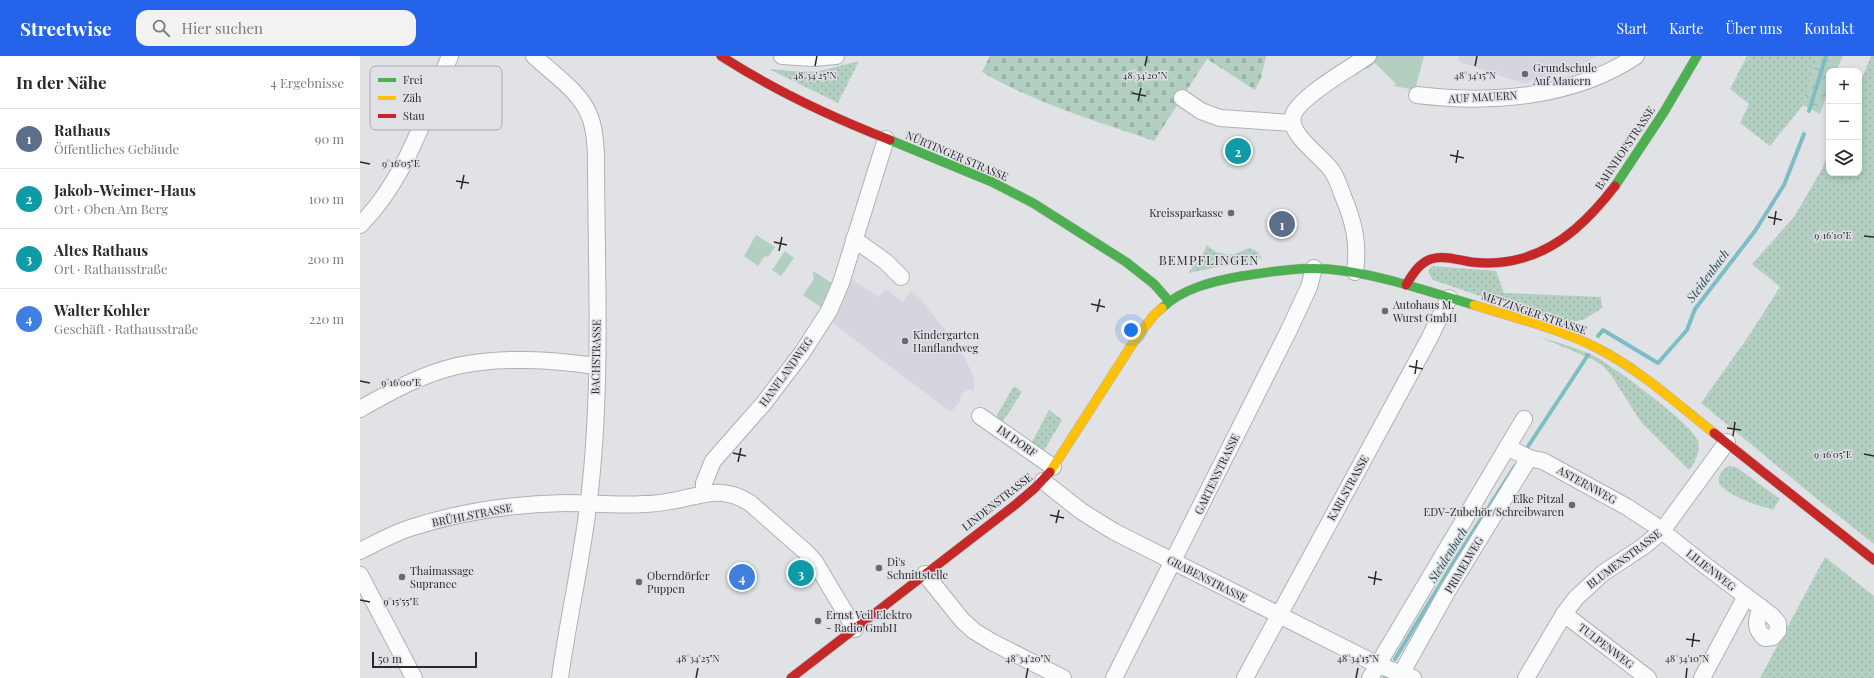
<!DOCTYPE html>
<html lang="de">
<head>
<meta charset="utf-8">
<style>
  :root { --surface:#fff; --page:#f2f2f3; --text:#2b2b33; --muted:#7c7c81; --line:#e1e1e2; --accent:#2563eb }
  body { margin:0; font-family:"Playfair Display",serif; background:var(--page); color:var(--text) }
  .controls { position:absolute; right:12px; top:12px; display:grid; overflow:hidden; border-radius:8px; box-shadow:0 2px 6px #0003 }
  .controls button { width:36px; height:36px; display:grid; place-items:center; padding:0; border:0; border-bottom:1px solid var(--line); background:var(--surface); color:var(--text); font:20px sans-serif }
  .scale { position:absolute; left:12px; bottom:10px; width:105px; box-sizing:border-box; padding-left:4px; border:2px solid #2a2a2c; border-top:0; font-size:11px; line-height:14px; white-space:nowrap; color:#2a2a2c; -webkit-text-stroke:3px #e0e1e7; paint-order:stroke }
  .you { position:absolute; left:771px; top:274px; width:14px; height:14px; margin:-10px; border:3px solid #fff; border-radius:50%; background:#1a73e8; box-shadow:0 0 0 6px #1a73e833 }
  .badge { display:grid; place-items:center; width:26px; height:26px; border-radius:50%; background:var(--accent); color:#fff; font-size:13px; font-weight:700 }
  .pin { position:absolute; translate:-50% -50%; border:2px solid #fff; box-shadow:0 1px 4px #0006 }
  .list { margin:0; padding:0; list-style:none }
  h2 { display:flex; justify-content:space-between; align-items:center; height:52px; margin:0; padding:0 16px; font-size:17px }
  h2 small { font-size:13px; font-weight:400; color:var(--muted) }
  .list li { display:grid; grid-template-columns:26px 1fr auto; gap:12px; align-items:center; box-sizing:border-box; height:60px; padding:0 16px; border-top:1px solid var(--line) }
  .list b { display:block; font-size:15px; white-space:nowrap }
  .list p { margin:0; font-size:13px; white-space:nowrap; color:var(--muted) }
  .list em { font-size:13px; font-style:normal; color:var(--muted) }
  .icon { flex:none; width:22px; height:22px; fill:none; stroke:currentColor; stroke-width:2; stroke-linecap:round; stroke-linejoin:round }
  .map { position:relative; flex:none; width:1514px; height:622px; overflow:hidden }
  header { display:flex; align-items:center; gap:24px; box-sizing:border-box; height:56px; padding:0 20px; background:var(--accent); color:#fff }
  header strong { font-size:19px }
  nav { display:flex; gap:22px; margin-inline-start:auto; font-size:14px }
  .search { width:280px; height:36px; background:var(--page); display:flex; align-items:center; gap:10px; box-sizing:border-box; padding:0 14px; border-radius:12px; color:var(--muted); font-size:15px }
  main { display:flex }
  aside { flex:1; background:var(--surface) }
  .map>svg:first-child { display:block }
  .built { fill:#d4d5de }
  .grass { fill:url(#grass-dots) }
  .forest { fill:url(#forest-crowns) }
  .cemetery { fill:url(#cemetery-stones) }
  .garden { fill:#b2cfc1 }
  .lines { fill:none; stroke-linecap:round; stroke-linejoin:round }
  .stream { stroke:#7dbec4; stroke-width:4 }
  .street-casing { stroke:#b1b1b4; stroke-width:18 }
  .fast-casing { stroke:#b1b1b4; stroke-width:10 }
  .slow-casing { stroke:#b1b1b4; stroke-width:10 }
  .jam-casing { stroke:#b1b1b4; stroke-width:10 }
  .street { stroke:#fafbfb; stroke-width:16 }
  .fast { stroke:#4caf50; stroke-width:9 }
  .slow { stroke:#ffc107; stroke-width:9 }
  .jam { stroke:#c62828; stroke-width:9 }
  .ticks { fill:none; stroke:#2a2a2c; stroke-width:1.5 }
  .poi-dot { fill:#6a6a6d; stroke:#e0e1e7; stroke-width:1.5 }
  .labels { text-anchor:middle; stroke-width:3; stroke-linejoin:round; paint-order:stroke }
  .poi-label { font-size:11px; fill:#2a2a2c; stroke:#e0e1e7; text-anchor:start }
  .street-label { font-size:11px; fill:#2a2a2c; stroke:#e0e1e7 }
  .water-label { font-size:12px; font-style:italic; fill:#234d51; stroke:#e0e1e7 }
  .quarter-label { font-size:13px; letter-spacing:1px; fill:#2f3034; stroke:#e0e1e7 }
  .key { fill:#e0e1e7; stroke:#a9aaaf; stroke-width:1 }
  .key-label { font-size:11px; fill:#2a2a2c }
  .ticks-label { font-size:10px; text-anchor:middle; fill:#2a2a2c; stroke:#e0e1e7; stroke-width:3; stroke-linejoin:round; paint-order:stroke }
</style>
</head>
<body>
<header>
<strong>Streetwise</strong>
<div class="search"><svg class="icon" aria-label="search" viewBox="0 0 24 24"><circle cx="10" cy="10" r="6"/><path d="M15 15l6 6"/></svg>Hier suchen</div>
<nav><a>Start</a><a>Karte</a><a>Über uns</a><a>Kontakt</a></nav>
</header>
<main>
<aside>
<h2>In der Nähe<small>4 Ergebnisse</small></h2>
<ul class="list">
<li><span class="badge" style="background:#5c6f8a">1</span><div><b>Rathaus</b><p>Öffentliches Gebäude</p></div><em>90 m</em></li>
<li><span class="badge" style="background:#0f9aa8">2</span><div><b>Jakob-Weimer-Haus</b><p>Ort · Oben Am Berg</p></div><em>100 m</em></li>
<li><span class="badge" style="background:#0f9aa8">3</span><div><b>Altes Rathaus</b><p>Ort · Rathausstraße</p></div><em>200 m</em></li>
<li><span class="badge" style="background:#3f7fe0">4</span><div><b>Walter Kohler</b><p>Geschäft · Rathausstraße</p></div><em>220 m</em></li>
</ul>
</aside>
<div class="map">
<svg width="1514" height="622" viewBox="0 0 1514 622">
  <defs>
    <pattern id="grass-dots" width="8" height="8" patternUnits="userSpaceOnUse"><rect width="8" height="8" fill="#b2cfc1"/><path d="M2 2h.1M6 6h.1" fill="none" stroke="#99b2a6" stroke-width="1.8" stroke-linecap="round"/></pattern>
    <pattern id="forest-crowns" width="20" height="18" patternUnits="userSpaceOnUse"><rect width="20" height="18" fill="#b2cfc1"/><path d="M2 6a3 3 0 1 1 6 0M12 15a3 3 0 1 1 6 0" fill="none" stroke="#99b2a6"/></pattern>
    <pattern id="cemetery-stones" width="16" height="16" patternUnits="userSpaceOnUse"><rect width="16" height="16" fill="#b2cfc1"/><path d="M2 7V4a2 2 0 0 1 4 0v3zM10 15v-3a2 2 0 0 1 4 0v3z" fill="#99b2a6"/></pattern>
  </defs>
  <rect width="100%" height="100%" fill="#e1e2e6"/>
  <g class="built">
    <polygon points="1099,0 1236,0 1222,9 1165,28 1097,5"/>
    <polygon points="491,223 519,241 526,233 543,246 551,235 560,243 600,292 612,317 614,326 614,336 609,333 601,338 600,345 591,356 470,265"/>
  </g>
  <g class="grass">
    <polygon points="1387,0 1458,0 1443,49 1410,90 1380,67 1389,48 1370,33"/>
    <polygon points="1511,0 1514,0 1514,488 1451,438 1341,347 1388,281 1420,231 1392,208 1434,161 1462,113 1469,97 1469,117 1499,117 1499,29"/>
    <polygon points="499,5 478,47 409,13 444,16 460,15"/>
    <path d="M 847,189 C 853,196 864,200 874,198 C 880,197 884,193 890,192 L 898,196 L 902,202 L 828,217 L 843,198 Z"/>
    <polygon points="1072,210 1136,215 1144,237 1241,241 1242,252 1225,263 1206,268 1145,247 1144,243 1136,241 1132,244 1073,224 1068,216"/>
    <path d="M 1177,280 C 1195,286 1215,291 1232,299 C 1249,307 1334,369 1338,385 C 1341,394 1335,407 1329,414 L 1281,366 L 1251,319 L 1243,310 L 1232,303 Z"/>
    <polygon points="654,330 662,336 642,367 637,362 638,357"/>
    <polygon points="689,354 702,364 685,393 680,393 671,388"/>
    <path d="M 1368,410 L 1376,411 L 1420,443 L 1413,454 C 1395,448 1372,442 1359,428 C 1358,420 1361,414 1368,410 Z"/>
    <polygon points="1465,501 1514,540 1514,622 1400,622"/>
  </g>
  <polygon class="forest" points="1458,0 1483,0 1476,15 1469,15 1469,34 1460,58 1443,49"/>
  <path class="cemetery" d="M 630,0 L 906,0 L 901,22 L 895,34 L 847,3 L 794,85 C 736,65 675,47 622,16 Z"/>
  <g class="garden">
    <polygon points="1017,0 1064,0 1055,34 1034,30 1036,28 1015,7 1007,13 1005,11 997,19 993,15"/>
    <polygon points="396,179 415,191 408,201 405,200 398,210 384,200"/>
    <polygon points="425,195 434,202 421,220 412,214"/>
    <polygon points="453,215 475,229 463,251 461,251 443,239 454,223 453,221"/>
  </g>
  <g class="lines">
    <g class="stream">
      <polyline points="1449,55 1466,0"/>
      <polyline points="1238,280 1243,274 1298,307 1327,274 1335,253 1395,175 1424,129 1444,78"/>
      <polyline points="1165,395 1228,299"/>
      <polyline points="1035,603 1095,504 1155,410"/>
      <polyline points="1025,622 1025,621"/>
    </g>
    <g class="street-casing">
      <g id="street">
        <path d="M 174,0 C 193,18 221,36 230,61 C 235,73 235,86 236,98 C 236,206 242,316 231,425 C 225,491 209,556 200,622"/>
        <polyline points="422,0 453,2 476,0"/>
        <path d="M 1057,39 C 1130,48 1214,42 1276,0"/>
        <polyline points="822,42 841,55 860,62 932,67"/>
        <path d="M 0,169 C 46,123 65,58 90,0"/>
        <polyline points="494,183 526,206 541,221"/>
        <path d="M 995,216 C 999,188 994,166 983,140 C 980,132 977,122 972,115 C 962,100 928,79 933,60 C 937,42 992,11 1008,0"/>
        <path d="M 0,353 C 30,336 62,318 97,310 C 143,300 191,304 237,310"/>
        <polyline points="620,360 693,411"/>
        <path d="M 1147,391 L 1169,402 L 1183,405 L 1267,451 L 1293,468 L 1342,507 L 1412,560 L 1418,567 L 1418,575 L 1413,581 L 1405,582 C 1394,573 1396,564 1401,551"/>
        <polyline points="683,425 721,455 753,475 1018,609 1053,622"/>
        <polyline points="344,438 344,427 353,405 404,347 442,297 469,255 481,227 526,83"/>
        <path d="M 0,495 C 16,487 32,478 50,472 C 99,456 153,448 205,447 C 231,447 258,450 284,448 C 295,448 306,446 317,444 C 346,438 363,430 390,447 L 447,497 L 455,506 L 495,573"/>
        <polyline points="565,518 602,564 614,575 632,586 703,622"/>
        <polyline points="0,519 54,622"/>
        <polyline points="1204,558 1288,622"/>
        <polyline points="1041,618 1088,534 1169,402"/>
        <polyline points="754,622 928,276 949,231 954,212"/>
        <polyline points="885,622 1069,283 1089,242"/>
        <polyline points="1010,622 1164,363"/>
        <polyline points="1166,622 1204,558 1216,542 1243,517 1284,490 1302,475 1367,386"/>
        <polyline points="1342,622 1386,540"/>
      </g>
    </g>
    <g class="fast-casing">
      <g id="fast">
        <polyline points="530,84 632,126 673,147 766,206 794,228 809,245"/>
        <polyline points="1255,130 1304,56 1337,0"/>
        <path d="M 802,252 C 823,232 854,225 882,220 C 910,216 938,211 967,213 C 1017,217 1066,235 1114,249"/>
      </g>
    </g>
    <g class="slow-casing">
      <g id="slow">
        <path d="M 1114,249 C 1155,262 1198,272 1237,292 C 1279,313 1317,348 1354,377"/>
        <polyline points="690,416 775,284 794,259 802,252"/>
      </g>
    </g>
    <g class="jam-casing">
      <g id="jam">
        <path d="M 361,0 C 415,35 471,61 530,84"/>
        <path d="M 1046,229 C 1052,219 1059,207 1071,203 C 1084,199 1098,204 1111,206 C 1128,208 1146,207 1163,202 C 1202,191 1231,161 1255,130"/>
        <polyline points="1354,377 1514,504"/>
        <polyline points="431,622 655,449 675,432 690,416"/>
      </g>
    </g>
    <use href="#street" class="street"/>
    <use href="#fast" class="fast"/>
    <use href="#slow" class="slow"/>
    <use href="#jam" class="jam"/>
  </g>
  <path class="ticks" d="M 455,10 L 457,0M 785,10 L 787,0M 1115,10 L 1117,0M 772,37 L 786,40M 778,45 L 781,32M 1090,99 L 1104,102M 0,106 L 10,108M 1096,107 L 1098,94M 96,125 L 109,127M 101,133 L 104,119M 1408,161 L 1422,164M 1414,169 L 1416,155M 1504,180 L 1514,181M 414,186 L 427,189M 419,195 L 422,181M 731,248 L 745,251M 737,256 L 740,243M 1049,310 L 1063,313M 1055,318 L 1057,304M 0,325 L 10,327M 1367,372 L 1381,374M 1373,380 L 1375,366M 373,397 L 386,400M 1504,398 L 1514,400M 378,406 L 381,392M 690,459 L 704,462M 696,467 L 699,454M 1008,521 L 1022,524M 1014,529 L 1016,515M 0,544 L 10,546M 1326,583 L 1340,585M 1332,591 L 1334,577M 336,622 L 338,612M 666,622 L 668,612M 996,622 L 998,612M 1326,622 L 1327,612"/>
  <g class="poi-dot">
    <circle cx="1165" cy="18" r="4"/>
    <circle cx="871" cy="157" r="4"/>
    <circle cx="1025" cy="255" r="4"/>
    <circle cx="545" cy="285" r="4"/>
    <circle cx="1212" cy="449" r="4"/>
    <circle cx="519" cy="512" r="4"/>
    <circle cx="42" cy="521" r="4"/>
    <circle cx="279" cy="526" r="4"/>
    <circle cx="458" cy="565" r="4"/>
  </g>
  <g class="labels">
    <g class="poi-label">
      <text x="1173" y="16">Grundschule<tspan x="1173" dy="13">Auf Mauern</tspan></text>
      <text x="863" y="161" text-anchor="end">Kreissparkasse</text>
      <text x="1033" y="253">Autohaus M.<tspan x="1033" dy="13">Wurst GmbH</tspan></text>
      <text x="553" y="283">Kindergarten<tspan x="553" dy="13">Hanflandweg</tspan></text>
      <text x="1204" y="447" text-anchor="end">Elke Pitzal<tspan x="1204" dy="13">EDV-Zubehör/Schreibwaren</tspan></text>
      <text x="527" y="510">Di's<tspan x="527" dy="13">Schnittstelle</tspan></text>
      <text x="50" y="519">Thaimassage<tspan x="50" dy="13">Supranee</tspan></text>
      <text x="287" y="524">Oberndörfer<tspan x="287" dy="13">Puppen</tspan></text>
      <text x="466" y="563">Ernst Veil Elektro<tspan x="466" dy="13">- Radio GmbH</tspan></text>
    </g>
    <g class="street-label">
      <text transform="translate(1123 41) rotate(-3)" y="4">AUF MAUERN</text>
      <text transform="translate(1265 92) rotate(-56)" y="4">BAHNHOFSTRASSE</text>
      <text transform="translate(597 100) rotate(23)" y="4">NÜRTINGER STRASSE</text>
      <text transform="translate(1174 257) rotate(19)" y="4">METZINGER STRASSE</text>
      <text transform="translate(236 301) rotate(-89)" y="4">BACHSTRASSE</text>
      <text transform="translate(426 316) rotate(-54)" y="4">HANFLANDWEG</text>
      <text transform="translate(657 385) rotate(35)" y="4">IM DORF</text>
      <text transform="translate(857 418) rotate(-64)" y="4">GARTENSTRASSE</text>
      <text transform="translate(1227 429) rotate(29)" y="4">ASTERNWEG</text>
      <text transform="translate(988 432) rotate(-61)" y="4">KARLSTRASSE</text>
      <text transform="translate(637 446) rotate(-38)" y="4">LINDENSTRASSE</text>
      <text transform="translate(112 459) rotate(-11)" y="4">BRÜHLSTRASSE</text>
      <text transform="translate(1264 503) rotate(-37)" y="4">BLUMENSTRASSE</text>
      <text transform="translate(1104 509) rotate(-59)" y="4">PRIMELWEG</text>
      <text transform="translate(1351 514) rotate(38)" y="4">LILIENWEG</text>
      <text transform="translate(847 523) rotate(27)" y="4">GRABENSTRASSE</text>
      <text transform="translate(1246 590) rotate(37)" y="4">TULPENWEG</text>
    </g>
    <g class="water-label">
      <text transform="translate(1348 220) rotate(-53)" y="4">Steidenbach</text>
      <text transform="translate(1088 499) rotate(-58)" y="4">Steidenbach</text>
    </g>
    <g class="quarter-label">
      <text x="849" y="209">BEMPFLINGEN</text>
    </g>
  </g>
  <rect x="10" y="10" width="132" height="64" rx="6" class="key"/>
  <rect x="18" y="22" width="18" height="4" fill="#4caf50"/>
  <rect x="18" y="40" width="18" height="4" fill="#ffc107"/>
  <rect x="18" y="58" width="18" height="4" fill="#c62828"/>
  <g class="key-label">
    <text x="43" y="28">Frei</text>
    <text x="43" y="46">Zäh</text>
    <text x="43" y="64">Stau</text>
  </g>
  <g class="ticks-label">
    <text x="455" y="23">48°34'25"N</text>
    <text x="785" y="23">48°34'20"N</text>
    <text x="1115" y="23">48°34'15"N</text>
    <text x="41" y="111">9°16'05"E</text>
    <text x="1473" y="183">9°16'10"E</text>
    <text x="41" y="330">9°16'00"E</text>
    <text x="1473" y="402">9°16'05"E</text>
    <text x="41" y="549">9°15'55"E</text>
    <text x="338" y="606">48°34'25"N</text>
    <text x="668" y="606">48°34'20"N</text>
    <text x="998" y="606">48°34'15"N</text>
    <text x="1327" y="606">48°34'10"N</text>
  </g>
</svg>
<div class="controls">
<button>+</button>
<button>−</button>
<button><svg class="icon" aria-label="layers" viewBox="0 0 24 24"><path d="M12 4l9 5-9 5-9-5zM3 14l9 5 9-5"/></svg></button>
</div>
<div class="scale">50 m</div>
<div class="you"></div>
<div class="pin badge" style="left:922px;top:168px;background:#5c6f8a">1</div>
<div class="pin badge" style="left:878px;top:95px;background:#0f9aa8">2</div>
<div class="pin badge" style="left:441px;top:517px;background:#0f9aa8">3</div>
<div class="pin badge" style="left:382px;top:521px;background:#3f7fe0">4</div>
</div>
</main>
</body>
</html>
